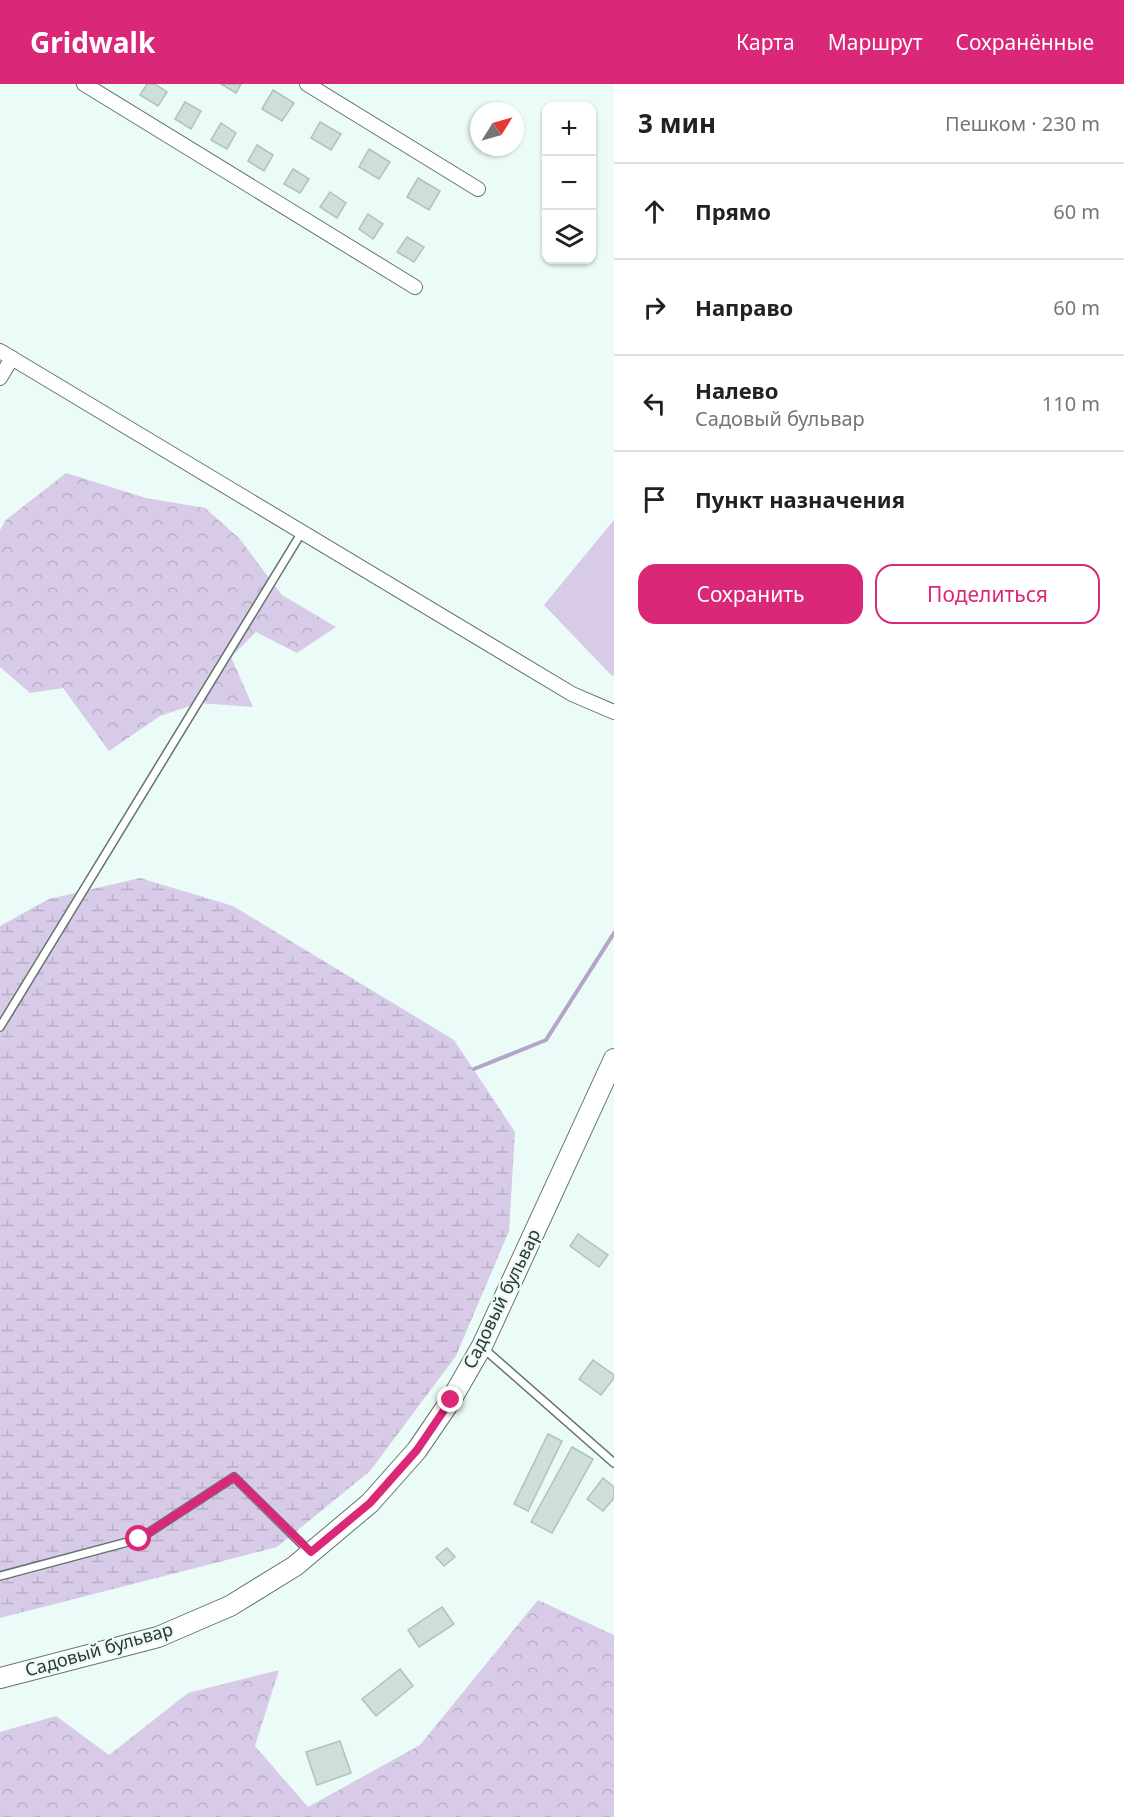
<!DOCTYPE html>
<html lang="ru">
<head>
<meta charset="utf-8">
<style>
  :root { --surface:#fff; --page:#f2f2f2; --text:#202124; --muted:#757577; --line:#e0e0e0; --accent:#db2777 }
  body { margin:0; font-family:"Noto Sans",sans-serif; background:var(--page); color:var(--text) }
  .controls { position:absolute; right:18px; top:18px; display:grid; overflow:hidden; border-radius:12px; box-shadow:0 2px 4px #0004 }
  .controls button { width:54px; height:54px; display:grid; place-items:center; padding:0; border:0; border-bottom:2px solid var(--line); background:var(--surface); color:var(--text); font:30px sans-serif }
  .compass { position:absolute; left:470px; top:18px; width:54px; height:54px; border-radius:50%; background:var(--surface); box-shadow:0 2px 4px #0004; rotate:53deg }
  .stop { position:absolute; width:18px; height:18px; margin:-14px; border:4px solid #db2777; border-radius:50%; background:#fff }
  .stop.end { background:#db2777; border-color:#fff; box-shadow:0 2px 6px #0008 }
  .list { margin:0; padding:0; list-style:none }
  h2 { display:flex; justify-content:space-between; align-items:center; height:78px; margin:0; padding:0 24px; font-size:26px }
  h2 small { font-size:20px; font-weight:400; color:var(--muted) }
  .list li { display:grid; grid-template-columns:39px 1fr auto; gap:18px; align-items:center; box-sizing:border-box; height:96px; padding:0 24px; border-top:2px solid var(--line) }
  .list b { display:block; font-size:22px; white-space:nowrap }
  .list p { margin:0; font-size:20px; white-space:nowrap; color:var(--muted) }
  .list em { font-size:20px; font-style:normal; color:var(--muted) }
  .actions { display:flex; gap:12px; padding:18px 24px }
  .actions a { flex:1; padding:14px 0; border:2px solid var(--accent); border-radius:18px; text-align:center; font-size:21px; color:var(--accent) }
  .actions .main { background:var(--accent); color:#fff }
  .icon { flex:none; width:33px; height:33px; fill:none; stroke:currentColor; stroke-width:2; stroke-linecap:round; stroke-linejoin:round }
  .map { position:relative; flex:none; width:614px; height:1733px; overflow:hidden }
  header { display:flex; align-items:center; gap:36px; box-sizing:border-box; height:84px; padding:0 30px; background:var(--accent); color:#fff }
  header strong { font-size:28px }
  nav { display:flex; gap:33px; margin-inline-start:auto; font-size:21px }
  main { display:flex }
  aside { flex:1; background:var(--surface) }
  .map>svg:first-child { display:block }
  .forest { fill:url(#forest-crowns) }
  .wetland { fill:url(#wetland-marsh) }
  .pitch { fill:#d7cbe7 }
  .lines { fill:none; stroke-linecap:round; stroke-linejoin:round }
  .stream { stroke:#b3a5c7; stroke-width:4 }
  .building { fill:#cededa; stroke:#b2c1bd; stroke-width:1.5 }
  .lane-casing { stroke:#65736f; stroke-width:10 }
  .street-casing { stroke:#65736f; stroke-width:16 }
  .secondary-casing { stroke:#65736f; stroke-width:22 }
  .lane { stroke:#fff; stroke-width:7 }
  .street { stroke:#fff; stroke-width:14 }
  .secondary { stroke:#fff; stroke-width:20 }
  .route { stroke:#db2777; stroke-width:8 }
  .labels { text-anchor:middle; stroke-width:4.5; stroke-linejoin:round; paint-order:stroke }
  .street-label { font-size:18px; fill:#313736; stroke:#ebfbf7 }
</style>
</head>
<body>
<header>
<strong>Gridwalk</strong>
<nav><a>Карта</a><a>Маршрут</a><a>Сохранённые</a></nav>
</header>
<main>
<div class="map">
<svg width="614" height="1733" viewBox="0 0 614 1733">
  <defs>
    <pattern id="forest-crowns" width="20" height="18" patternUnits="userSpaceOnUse" patternTransform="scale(1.5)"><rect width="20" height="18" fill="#d7cbe7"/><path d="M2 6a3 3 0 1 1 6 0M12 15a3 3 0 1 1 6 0" fill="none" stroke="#b9afc7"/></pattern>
    <pattern id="wetland-marsh" width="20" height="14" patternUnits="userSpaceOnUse" patternTransform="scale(1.5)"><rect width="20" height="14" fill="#d7cbe7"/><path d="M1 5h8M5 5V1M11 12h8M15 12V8" fill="none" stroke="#b9afc7"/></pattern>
  </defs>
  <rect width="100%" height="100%" fill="#ebfbf7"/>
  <g class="forest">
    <polygon points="66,389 146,414 205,424 239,454 282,511 336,543 297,569 256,548 231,573 253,623 199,619 160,632 109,667 63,604 30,609 0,583 0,446 6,436"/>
    <polygon points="538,1516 614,1551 614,1733 0,1733 0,1648 56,1632 109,1671 188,1609 279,1586 255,1662 308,1723 420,1661"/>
  </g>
  <polygon class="wetland" points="140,794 233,822 454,956 515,1048 509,1147 456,1272 370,1387 277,1463 0,1534 0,842 49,815"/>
  <polygon class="pitch" points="614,436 614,591 612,592 544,521"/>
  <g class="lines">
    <polyline class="stream" points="474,985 546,956 614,849"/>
  </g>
  <g class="building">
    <polygon points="147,0 155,0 167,8 158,22 140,11"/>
    <polygon points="221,0 241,0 236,9"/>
    <polygon points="273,6 294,19 282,37 262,25"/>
    <polygon points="185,18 201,27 191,45 175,35"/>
    <polygon points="320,38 341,50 331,66 311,54"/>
    <polygon points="221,39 236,49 227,65 211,56"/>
    <polygon points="257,61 273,71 264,87 248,77"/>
    <polygon points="369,65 390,78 379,95 359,83"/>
    <polygon points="293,85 309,95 300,109 284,100"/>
    <polygon points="418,94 440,107 429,126 407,113"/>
    <polygon points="330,108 346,119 337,134 320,123"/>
    <polygon points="368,130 383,140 373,155 359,145"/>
    <polygon points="407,153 424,163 414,178 397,168"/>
    <polygon points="578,1150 608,1171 599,1183 570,1162"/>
    <polygon points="593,1276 614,1291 614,1294 601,1311 579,1295"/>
    <polygon points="548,1350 562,1357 528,1427 514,1420"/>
    <polygon points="572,1363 593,1375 552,1449 531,1438"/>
    <polygon points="603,1394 614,1403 614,1414 603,1427 587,1415"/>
    <polygon points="447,1464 455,1473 444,1482 436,1473"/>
    <polygon points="442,1523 454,1540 419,1563 408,1546"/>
    <polygon points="400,1585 413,1602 376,1632 362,1615"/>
    <polygon points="340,1657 351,1689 317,1701 306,1668"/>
  </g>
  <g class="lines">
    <g class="lane-casing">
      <g id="lane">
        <polyline points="0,943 302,448"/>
        <polyline points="483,1264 614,1379"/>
        <polyline points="0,1492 139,1455 234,1393 310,1468"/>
      </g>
    </g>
    <g class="street-casing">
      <g id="street">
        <polyline points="84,0 415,203"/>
        <polyline points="307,0 478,105"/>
        <polyline points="0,267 572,610 614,628"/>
        <polyline points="0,294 12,274"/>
      </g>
    </g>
    <g class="secondary-casing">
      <polyline id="secondary" points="0,1594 158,1553 230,1522 295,1482 370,1419 417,1366 451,1316 482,1262 614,975"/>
    </g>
    <use href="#lane" class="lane"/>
    <use href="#street" class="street"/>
    <use href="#secondary" class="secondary"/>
  </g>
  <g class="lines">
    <polyline class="route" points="139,1455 234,1393 311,1468 370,1419 417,1366 451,1316"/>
  </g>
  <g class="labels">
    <g class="street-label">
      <text transform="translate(502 1215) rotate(-64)" y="6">Садовый бульвар</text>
      <text transform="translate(99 1566) rotate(-16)" y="6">Садовый бульвар</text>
    </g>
  </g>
</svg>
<div class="controls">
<button>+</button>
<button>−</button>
<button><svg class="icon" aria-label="layers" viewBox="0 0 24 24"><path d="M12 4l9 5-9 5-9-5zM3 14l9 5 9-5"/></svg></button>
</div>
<svg class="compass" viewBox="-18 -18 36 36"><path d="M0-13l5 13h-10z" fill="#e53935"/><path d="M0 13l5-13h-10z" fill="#757577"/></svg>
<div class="stop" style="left:139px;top:1455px"></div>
<div class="stop end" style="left:451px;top:1316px"></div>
</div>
<aside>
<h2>3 мин<small>Пешком · 230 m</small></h2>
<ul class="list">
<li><svg class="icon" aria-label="ahead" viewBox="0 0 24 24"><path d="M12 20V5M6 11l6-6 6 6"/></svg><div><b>Прямо</b></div><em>60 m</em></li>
<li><svg class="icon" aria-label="right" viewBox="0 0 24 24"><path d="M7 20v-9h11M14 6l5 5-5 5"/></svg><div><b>Направо</b></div><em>60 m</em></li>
<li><svg class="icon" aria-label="left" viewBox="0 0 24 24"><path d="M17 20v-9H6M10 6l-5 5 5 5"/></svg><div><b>Налево</b><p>Садовый бульвар</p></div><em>110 m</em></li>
<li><svg class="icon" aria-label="arrive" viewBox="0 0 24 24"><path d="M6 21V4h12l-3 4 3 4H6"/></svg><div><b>Пункт назначения</b></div></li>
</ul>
<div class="actions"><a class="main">Сохранить</a><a>Поделиться</a></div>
</aside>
</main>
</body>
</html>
